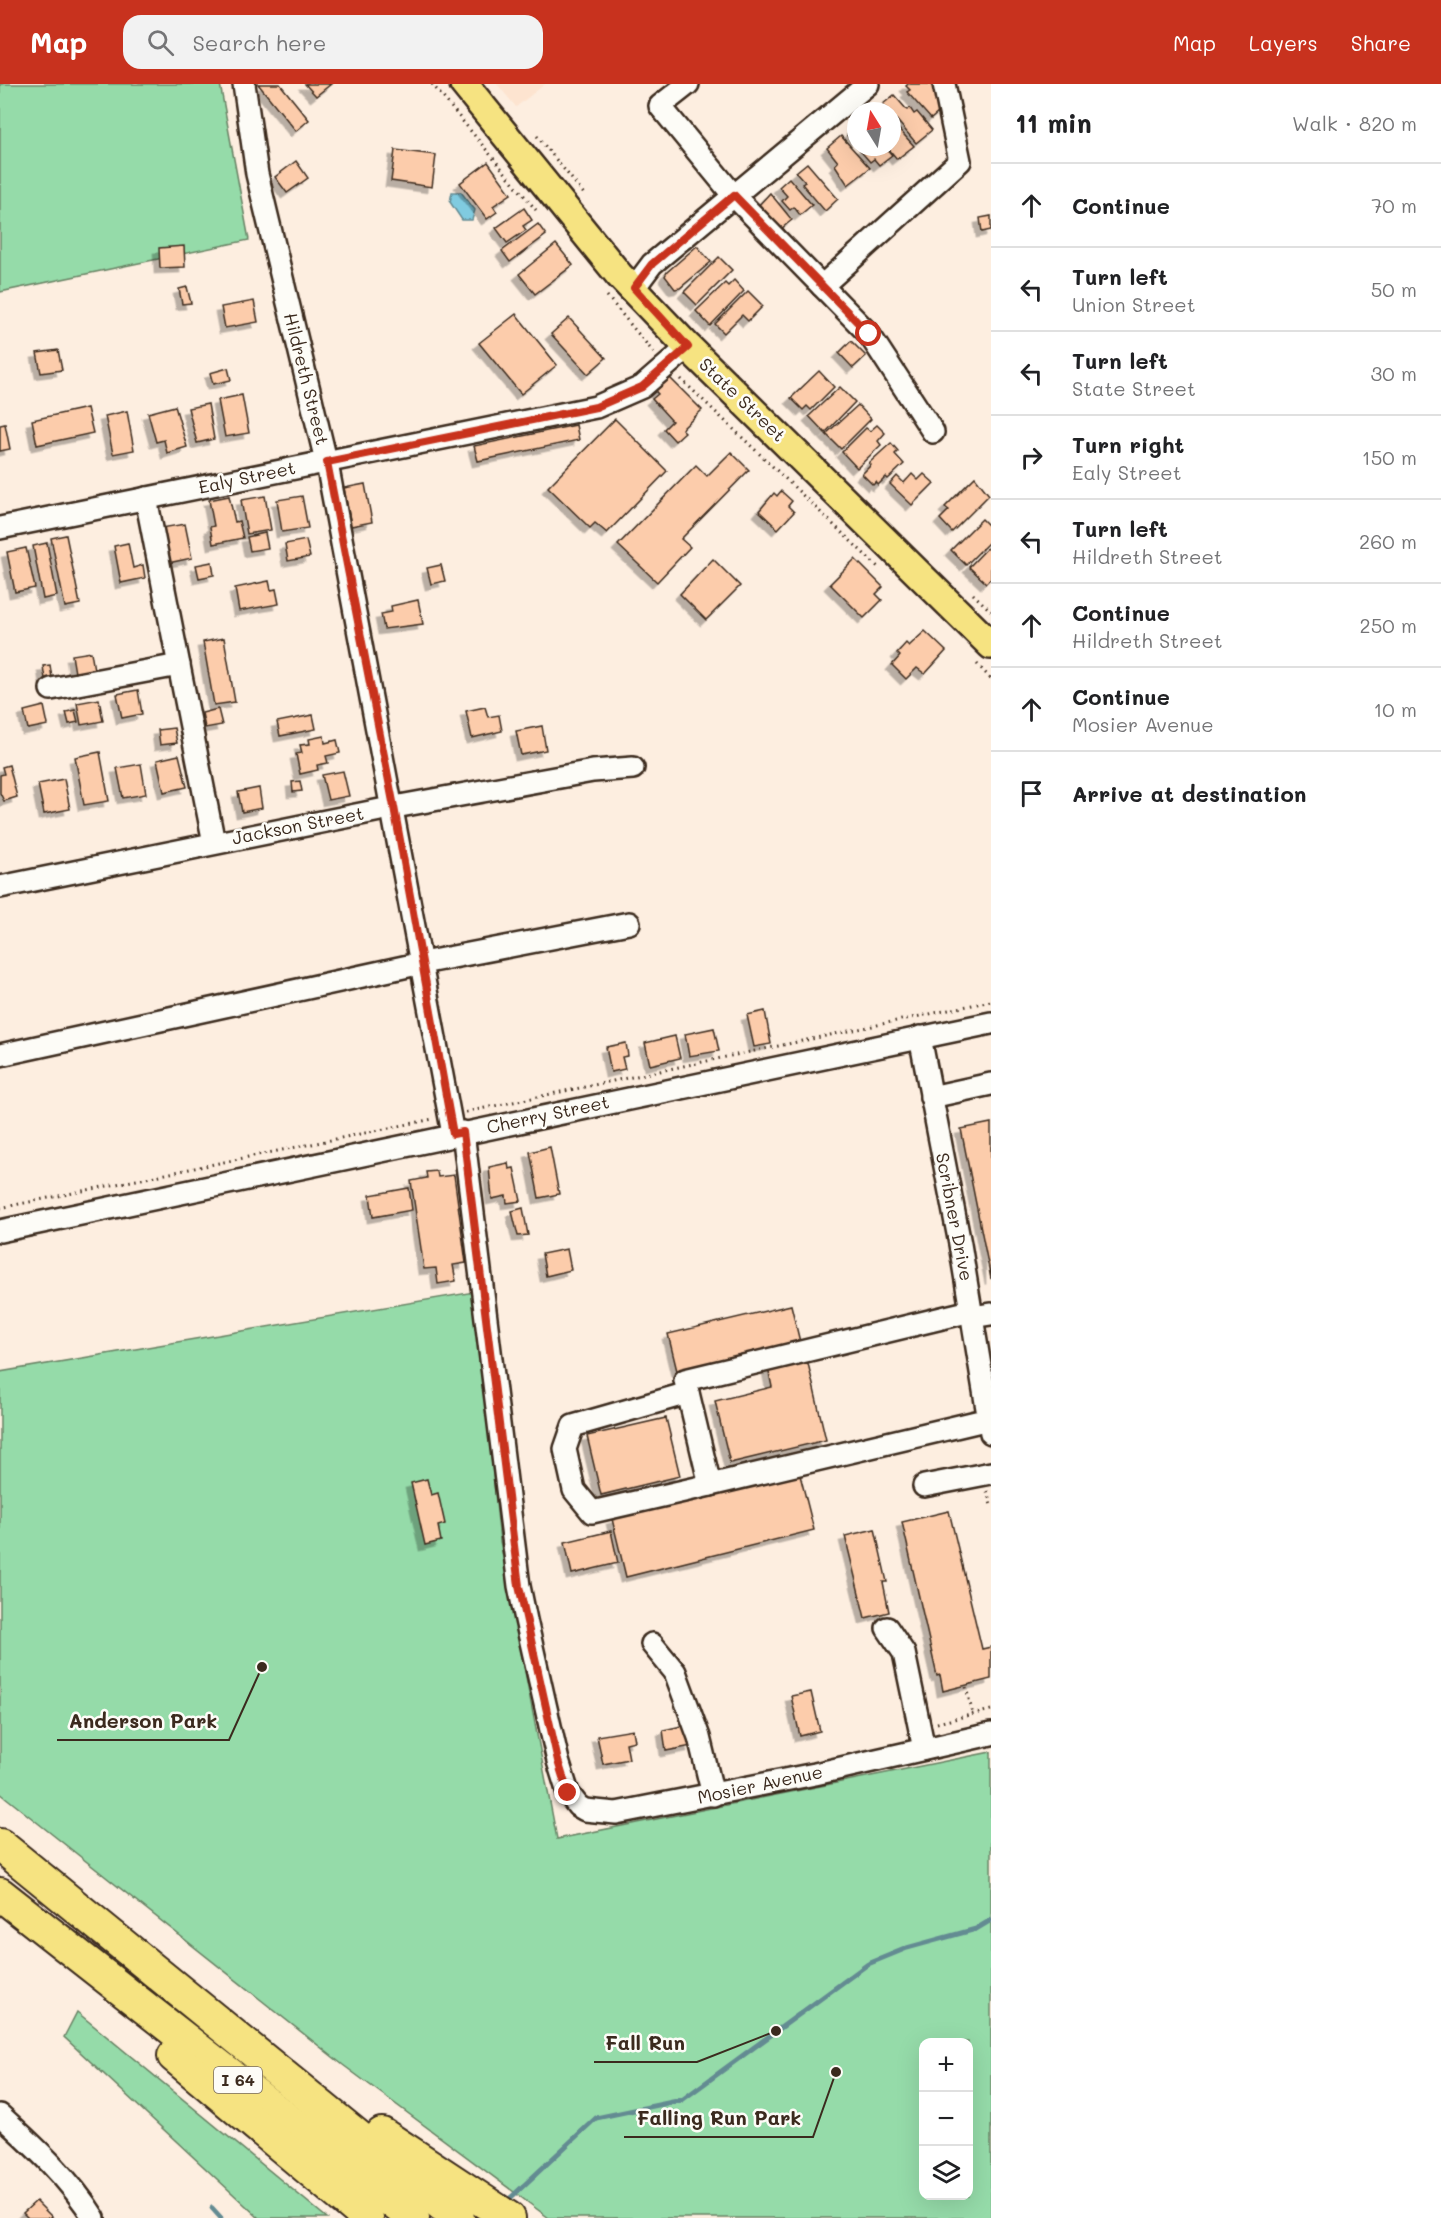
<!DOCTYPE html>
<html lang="en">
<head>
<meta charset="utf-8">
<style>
  :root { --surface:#fff; --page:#f2f2f2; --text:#202124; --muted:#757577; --line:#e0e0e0; --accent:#c8321e }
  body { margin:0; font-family:Mali,sans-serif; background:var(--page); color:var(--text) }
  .controls { position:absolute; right:18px; bottom:18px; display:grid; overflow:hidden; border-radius:12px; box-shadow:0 6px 24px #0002 }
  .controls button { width:54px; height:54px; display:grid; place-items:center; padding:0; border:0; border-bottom:2px solid var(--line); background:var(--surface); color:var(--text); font:30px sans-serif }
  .compass { position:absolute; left:847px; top:18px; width:54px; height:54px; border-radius:50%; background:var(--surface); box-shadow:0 6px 24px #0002; rotate:349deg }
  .stop { position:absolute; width:18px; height:18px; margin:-14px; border:4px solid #c8321e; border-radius:50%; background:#fff }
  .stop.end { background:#c8321e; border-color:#fff; box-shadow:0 2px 6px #0008 }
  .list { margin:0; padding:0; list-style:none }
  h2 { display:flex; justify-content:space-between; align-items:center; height:78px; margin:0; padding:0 24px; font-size:26px }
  h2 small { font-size:20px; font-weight:400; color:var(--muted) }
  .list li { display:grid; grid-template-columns:39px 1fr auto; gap:18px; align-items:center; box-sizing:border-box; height:84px; padding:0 24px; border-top:2px solid var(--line) }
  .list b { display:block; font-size:22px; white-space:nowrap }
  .list p { margin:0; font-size:20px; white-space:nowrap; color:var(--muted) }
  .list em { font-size:20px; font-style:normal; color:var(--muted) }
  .icon { flex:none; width:33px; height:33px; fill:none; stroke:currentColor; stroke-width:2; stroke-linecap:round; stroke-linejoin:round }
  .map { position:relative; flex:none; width:991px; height:2134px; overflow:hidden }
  header { display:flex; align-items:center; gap:36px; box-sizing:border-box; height:84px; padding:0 30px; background:var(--accent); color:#fff }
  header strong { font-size:28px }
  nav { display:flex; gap:33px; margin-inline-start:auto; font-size:21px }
  .search { width:420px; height:54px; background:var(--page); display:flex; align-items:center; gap:15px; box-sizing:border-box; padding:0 21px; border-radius:18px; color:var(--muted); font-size:22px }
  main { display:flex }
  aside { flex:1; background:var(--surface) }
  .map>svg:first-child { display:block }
  .built { fill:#fde4d0 }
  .green { fill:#95dba9; stroke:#688264; stroke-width:1.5; fill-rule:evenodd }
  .water { fill:#80cbe0; stroke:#648b92; stroke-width:1.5 }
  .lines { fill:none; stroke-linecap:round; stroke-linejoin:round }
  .stream { stroke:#648b92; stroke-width:5 }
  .building { fill:#fcccab; stroke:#3b2a1e; stroke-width:1.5; filter:url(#shadow) }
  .minor-casing { stroke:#3b2a1e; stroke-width:26 }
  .major-casing { stroke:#3b2a1e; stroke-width:32 }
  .highway-casing { stroke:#3b2a1e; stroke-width:36 }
  .path { stroke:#3b2a1e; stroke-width:3; stroke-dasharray:1.5 4.5; stroke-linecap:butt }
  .minor { stroke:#fdfcf7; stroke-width:21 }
  .major { stroke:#f6e381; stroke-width:27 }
  .highway { stroke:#f6e381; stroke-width:32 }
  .route { stroke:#c8321e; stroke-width:8 }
  .labels { text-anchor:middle; stroke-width:5; stroke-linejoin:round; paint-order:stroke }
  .shield { fill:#fdfcf7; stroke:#75695f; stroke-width:1.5 }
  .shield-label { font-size:16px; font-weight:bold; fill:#3b2a1e }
  .street-label { font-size:18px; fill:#3b2a1e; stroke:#fdfcf7 }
  .leader { fill:none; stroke:#3b2a1e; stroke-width:2 }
  .callout-dot { fill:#3b2a1e; stroke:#fdfcf7; stroke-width:2 }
  .callout-label { font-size:20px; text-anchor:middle; font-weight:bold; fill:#3b2a1e; stroke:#fdfcf7; stroke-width:5; stroke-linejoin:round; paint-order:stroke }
</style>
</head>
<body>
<header>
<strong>Map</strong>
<div class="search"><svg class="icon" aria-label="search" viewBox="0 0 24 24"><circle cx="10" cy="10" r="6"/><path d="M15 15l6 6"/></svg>Search here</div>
<nav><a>Map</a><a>Layers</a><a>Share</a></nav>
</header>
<main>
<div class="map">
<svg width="991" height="2134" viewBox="0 0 991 2134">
  <defs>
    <filter id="shadow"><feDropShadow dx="-5.5" dy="5.5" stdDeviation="0" flood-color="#0004"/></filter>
  </defs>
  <rect width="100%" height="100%" fill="#fdeee0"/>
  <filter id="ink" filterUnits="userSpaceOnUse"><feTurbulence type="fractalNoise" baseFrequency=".0167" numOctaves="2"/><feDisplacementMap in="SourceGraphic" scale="12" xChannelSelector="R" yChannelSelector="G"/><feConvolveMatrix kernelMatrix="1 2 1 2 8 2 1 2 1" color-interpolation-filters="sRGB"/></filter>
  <g filter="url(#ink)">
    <polygon class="built" points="497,0 545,0 516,23"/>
    <g class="green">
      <polygon points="0,0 220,0 249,156 0,208"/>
      <path d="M 474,1208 L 500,1457 L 557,1755 L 991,1668 L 991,2134 L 549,2134 L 343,1981 L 0,1709 L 0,1288 ZM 924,1958 L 968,1958 L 968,2112 L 924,2112 Z"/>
      <polygon points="77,1928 327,2134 259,2134 64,1953"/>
    </g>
    <polygon class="water" points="452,108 461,108 475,126 472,136 462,136 450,118"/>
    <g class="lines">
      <g class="stream">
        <polyline points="505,2119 596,2034 682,2016 868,1880 907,1864 976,1845 991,1836"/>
        <polyline points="212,2124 221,2134"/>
      </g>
    </g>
    <g class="building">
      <polygon points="258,0 280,0 309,36 296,47"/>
      <polygon points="305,0 331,0 316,12"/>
      <polygon points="908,0 932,0 947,21 931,35 907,8 910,6 906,2"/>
      <polygon points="894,11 907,26 910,24 914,30 917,28 932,46 916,59 883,20"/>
      <polygon points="896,42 914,62 897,75 887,63 892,63 892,46"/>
      <polygon points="856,43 856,62 847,51"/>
      <polygon points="841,52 870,84 848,101 835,81 838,78 827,64"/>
      <polygon points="857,63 885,63 892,71 879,81 874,75 870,78"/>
      <polygon points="395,66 436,71 432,103 391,97"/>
      <polygon points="296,77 308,94 287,109 275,93"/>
      <polygon points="488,78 511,110 493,122 497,128 487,135 460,99"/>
      <polygon points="807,79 838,115 825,127 802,100 805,98 796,88"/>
      <polygon points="789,94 812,121 800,131 794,123 790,126 782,117 787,112 779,103"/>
      <polygon points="770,109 792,136 777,148 757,123"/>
      <polygon points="524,124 532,136 523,142 526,146 507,159 496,144"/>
      <polygon points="991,132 991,146 982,148 980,134"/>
      <polygon points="538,140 546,151 510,178 502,167"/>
      <polygon points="556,160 573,181 535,210 519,190"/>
      <polygon points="184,162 185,183 160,184 159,164"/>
      <polygon points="697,162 711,178 680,204 675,205 665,192 667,188"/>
      <polygon points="719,173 732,186 697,221 684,208"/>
      <polygon points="734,196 744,207 710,242 696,227 725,199 728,202"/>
      <polygon points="187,203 191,219 182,220 179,205"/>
      <polygon points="748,207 763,222 748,237 742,231 724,249 715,240"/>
      <polygon points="254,217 258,238 225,244 221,223"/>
      <polygon points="516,230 557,281 521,310 479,259"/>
      <polygon points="569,234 606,274 588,290 551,250"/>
      <polygon points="851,257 866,272 853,284 839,269"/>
      <polygon points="58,266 62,286 41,289 37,269"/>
      <polygon points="228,284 231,296 213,300 210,289"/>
      <polygon points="819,287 834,303 811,326 807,322 803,326 791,314"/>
      <polygon points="667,291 702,326 682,345 685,348 675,357 664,345 672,337 652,315 658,310 652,304"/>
      <polygon points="840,303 855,318 825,349 809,332"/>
      <polygon points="242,311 249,349 225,353 218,316"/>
      <polygon points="208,320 214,355 197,359 188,324"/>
      <polygon points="858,321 871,335 841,365 826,350"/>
      <polygon points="175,322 187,363 167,369 164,356 156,358 148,329"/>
      <polygon points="87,324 93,349 37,361 32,336"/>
      <polygon points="127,327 134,366 113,370 105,332"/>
      <polygon points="615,335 667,387 607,449 595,439 590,444 548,403"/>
      <polygon points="5,340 10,365 0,367 0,341"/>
      <polygon points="576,341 579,356 478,377 474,362"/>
      <polygon points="877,341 885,349 878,357 881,361 857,384 842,368 866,344 870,347"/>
      <polygon points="891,359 898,367 895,370 904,380 888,395 886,393 878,401 876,398 873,401 862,390 871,381 869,379"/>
      <polygon points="731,368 749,386 681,455 690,463 657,498 618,461 696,381 707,392"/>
      <polygon points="912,390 918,396 924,390 934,399 912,421 890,400 897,392 904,399"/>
      <polygon points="975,393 989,411 952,448 940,435 949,426 945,423"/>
      <polygon points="365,400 372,438 351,442 344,404"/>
      <polygon points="781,407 792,417 788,422 794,428 778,445 759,427 774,409 777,412"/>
      <polygon points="229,412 235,438 239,437 243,454 213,460 210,443 214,442 209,416"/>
      <polygon points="265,412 271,446 247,450 241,416"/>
      <polygon points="302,412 308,444 282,448 277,416"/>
      <polygon points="982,435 991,444 991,456 966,481 951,466"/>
      <polygon points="185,440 192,474 168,479 161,444"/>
      <polygon points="265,449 268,464 250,467 247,453"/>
      <polygon points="66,451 80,520 65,523 51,454"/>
      <polygon points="306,456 310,473 288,477 285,460"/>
      <polygon points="47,459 57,512 43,515 33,462"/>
      <polygon points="128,459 133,484 143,481 145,494 121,499 114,462"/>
      <polygon points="991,460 991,494 986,499 969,483"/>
      <polygon points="26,464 35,504 15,508 7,468"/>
      <polygon points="713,475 740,502 706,536 680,510"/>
      <polygon points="855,475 883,503 876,510 882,516 864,534 830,500"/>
      <polygon points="212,478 214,491 199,494 196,481"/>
      <polygon points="441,481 445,497 431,500 427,484"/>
      <polygon points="269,497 271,506 276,505 279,520 239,527 235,504"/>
      <polygon points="418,516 423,540 384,545 381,530 392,528 391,522"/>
      <polygon points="925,547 946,567 925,590 917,584 906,595 892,581 900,572 897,569 906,559 909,562"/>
      <polygon points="224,554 235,618 214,621 203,558"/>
      <polygon points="91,568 94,586 75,589 72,571"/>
      <polygon points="50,581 52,594 45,595 43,582"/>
      <polygon points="138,606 142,630 122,634 117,610"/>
      <polygon points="99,615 103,637 81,641 77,619"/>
      <polygon points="44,622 48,641 28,645 24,627"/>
      <polygon points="485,623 488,633 499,631 502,647 472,654 466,627"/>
      <polygon points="218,625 222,641 205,644 202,629"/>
      <polygon points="75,626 78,638 69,640 66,628"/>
      <polygon points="313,631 316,645 280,652 277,638"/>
      <polygon points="542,642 546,666 521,671 516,647"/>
      <polygon points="174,644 177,659 160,661 158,646"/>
      <polygon points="324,652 325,659 337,656 340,669 326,672 328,679 317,681 318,686 300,690 296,670 302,669 300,661 310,660 309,655"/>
      <polygon points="100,668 109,717 84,721 75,673"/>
      <polygon points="179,671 187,703 164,708 157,676"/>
      <polygon points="141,680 146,710 123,714 117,684"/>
      <polygon points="9,681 17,713 4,717 0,709 0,691 4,690 2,683"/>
      <polygon points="343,687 349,712 328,716 322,691"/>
      <polygon points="64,695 70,725 44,730 38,700"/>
      <polygon points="300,697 302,707 293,708 292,698"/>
      <polygon points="259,704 262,724 242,728 238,708"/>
      <polygon points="765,927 771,960 754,963 747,931"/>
      <polygon points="714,944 719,967 689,972 685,950"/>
      <polygon points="675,952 680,974 650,981 645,959"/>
      <polygon points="626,959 628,972 622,973 625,985 611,988 606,963"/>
      <polygon points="991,1039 991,1195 961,1045"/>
      <polygon points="550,1063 559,1110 539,1114 530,1068"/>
      <polygon points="508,1079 509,1085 514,1084 521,1117 507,1119 506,1112 492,1115 489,1083"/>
      <polygon points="437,1087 438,1093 454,1091 466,1179 453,1181 456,1197 438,1200 436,1184 424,1185 411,1097 427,1094 426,1088"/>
      <polygon points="409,1104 412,1126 373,1133 370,1111"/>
      <polygon points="523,1124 528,1151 518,1152 512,1127"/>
      <polygon points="567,1165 571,1186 546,1192 542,1170"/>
      <polygon points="791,1221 800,1258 677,1287 668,1250"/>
      <polygon points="807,1275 826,1356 730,1379 715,1317 772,1303 768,1284"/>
      <polygon points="666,1334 680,1392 601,1411 587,1352"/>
      <polygon points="799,1387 814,1446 626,1493 612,1435"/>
      <polygon points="427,1395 431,1411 438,1409 445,1440 438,1442 441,1457 425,1461 411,1399"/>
      <polygon points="949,1427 982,1565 991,1563 991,1595 943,1607 940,1591 937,1592 902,1438"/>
      <polygon points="875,1445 887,1498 883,1498 889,1528 865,1534 845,1452"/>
      <polygon points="611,1447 618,1479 572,1490 565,1458"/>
      <polygon points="811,1608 820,1647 800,1652 791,1612"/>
      <polygon points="687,1641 692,1662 666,1667 663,1646"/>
      <polygon points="633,1646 635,1657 626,1659 629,1675 603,1680 597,1652"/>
      <polygon points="36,2117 53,2134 28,2134 23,2129"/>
    </g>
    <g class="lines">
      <g class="minor-casing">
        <g id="minor">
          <polyline points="244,0 257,90 328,385 453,1050"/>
          <polyline points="688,0 660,22 734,112 869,250 933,348"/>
          <polyline points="822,202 960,77 944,0"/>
          <polyline points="634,204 652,180 868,0"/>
          <polyline points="146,414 214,759"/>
          <polyline points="0,444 596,323 642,303 688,263"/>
          <polyline points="51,605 179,581"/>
          <polyline points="0,803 400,722 593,687 633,684"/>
          <polyline points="920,953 960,1160 991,1349"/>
          <polyline points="0,971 422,879 629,839"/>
          <polyline points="931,1013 991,1000"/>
          <polyline points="463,1048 519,1502 526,1536 558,1677 568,1709 578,1722 585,1726 616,1729 815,1690 991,1650"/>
          <polyline points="0,1147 991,939"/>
          <polyline points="971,1227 685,1296 710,1401 989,1335"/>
          <polyline points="972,1233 991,1230"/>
          <polyline points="688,1309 573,1342 565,1365 574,1406 592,1428 710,1401"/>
          <polyline points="924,1402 991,1389"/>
          <polyline points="887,1544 904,1569 924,1665"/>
          <polyline points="652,1560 675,1588 699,1653 713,1711"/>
          <path d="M 0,2031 C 34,2062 70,2095 94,2134"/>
        </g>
      </g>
      <g class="major-casing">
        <polyline id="major" points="464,0 619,191 688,263 991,561"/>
      </g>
      <g class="highway-casing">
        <g id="highway">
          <polyline points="0,1761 458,2134"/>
          <polyline points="0,1810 413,2134"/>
          <polyline points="174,1972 367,2134"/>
          <polyline points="382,2050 509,2134"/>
        </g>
      </g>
      <g class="path">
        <polyline points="432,0 536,126"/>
        <polyline points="537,52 584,110"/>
        <polyline points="607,212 654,269"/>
        <polyline points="681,295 880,485"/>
        <polyline points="973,510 991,527"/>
        <polyline points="977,580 991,595"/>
        <polyline points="466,1028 991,917"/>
        <polyline points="0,1124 433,1035"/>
        <polyline points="987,1407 991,1421"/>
        <polyline points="966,1603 973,1631"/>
        <polyline points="937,1639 991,1626"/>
      </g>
      <use href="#minor" class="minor"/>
      <use href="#major" class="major"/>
      <use href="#highway" class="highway"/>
    </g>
  </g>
  <g class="lines" filter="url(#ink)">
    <polyline class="route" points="568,1709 558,1677 519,1502 463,1048 453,1050 394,723 327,378 596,323 642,303 688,263 634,204 652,180 734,111 869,250"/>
  </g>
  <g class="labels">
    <rect class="shield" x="214" y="1983" width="48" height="26" rx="4.5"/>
    <g class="shield-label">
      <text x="238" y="2002">I 64</text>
    </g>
    <g class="street-label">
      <text transform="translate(306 295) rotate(76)" y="6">Hildreth Street</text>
      <text transform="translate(742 316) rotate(44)" y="6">State Street</text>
      <text transform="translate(247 394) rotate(-12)" y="6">Ealy Street</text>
      <text transform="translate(298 742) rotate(-11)" y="6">Jackson Street</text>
      <text transform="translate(548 1031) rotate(-12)" y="6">Cherry Street</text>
      <text transform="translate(954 1133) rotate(79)" y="6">Scribner Drive</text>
      <text transform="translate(760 1701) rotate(-12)" y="6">Mosier Avenue</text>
    </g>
  </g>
  <path class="leader" d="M262 1583L229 1656H57M776 1947L697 1978H594M836 1988L813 2053H624"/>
  <g class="callout-dot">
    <circle cx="262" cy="1583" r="6"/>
    <circle cx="776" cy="1947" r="6"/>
    <circle cx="836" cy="1988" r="6"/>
  </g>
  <g class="callout-label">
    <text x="143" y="1644">Anderson Park</text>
    <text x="645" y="1966">Fall Run</text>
    <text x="719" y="2041">Falling Run Park</text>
  </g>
</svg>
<div class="controls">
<button>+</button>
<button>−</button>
<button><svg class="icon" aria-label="layers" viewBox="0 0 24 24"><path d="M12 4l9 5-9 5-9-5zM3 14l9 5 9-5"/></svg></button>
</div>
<svg class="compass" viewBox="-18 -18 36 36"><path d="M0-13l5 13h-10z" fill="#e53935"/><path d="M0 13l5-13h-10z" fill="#757577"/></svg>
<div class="stop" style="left:869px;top:250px"></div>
<div class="stop end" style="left:568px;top:1709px"></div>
</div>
<aside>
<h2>11 min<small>Walk · 820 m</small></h2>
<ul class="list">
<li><svg class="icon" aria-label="ahead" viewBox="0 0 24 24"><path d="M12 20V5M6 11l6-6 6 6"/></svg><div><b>Continue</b></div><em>70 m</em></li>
<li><svg class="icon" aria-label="left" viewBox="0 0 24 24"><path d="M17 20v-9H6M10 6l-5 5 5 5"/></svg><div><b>Turn left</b><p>Union Street</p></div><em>50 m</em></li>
<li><svg class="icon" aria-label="left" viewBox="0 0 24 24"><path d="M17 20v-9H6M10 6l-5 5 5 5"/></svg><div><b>Turn left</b><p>State Street</p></div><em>30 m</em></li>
<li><svg class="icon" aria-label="right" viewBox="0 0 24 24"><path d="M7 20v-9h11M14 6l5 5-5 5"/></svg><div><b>Turn right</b><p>Ealy Street</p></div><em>150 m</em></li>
<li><svg class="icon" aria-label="left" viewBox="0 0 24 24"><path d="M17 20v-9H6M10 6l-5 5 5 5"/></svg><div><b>Turn left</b><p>Hildreth Street</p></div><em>260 m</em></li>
<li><svg class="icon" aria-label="ahead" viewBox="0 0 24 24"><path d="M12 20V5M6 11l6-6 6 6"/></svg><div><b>Continue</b><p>Hildreth Street</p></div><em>250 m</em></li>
<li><svg class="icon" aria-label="ahead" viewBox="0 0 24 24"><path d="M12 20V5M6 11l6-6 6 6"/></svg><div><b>Continue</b><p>Mosier Avenue</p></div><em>10 m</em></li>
<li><svg class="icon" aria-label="arrive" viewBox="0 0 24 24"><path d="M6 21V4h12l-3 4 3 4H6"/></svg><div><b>Arrive at destination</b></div></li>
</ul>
</aside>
</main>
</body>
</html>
